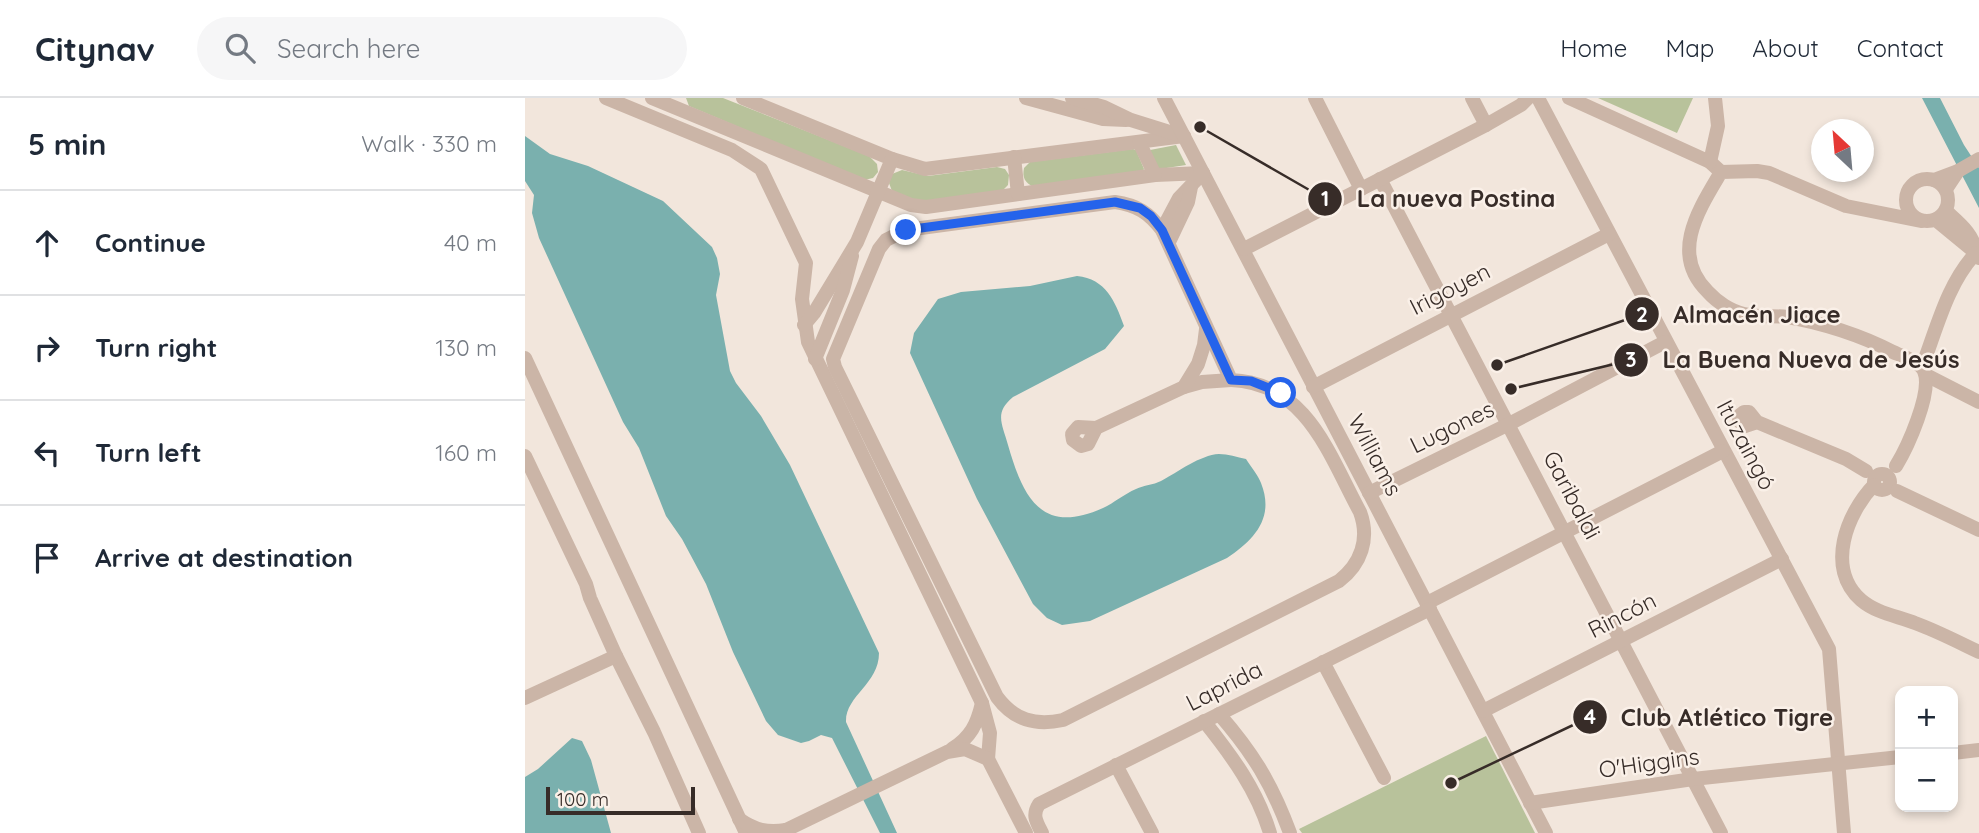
<!DOCTYPE html>
<html lang="en">
<head>
<meta charset="utf-8">
<style>
  :root { --surface:#fff; --page:#f6f6f7; --text:#1f2937; --muted:#747a83; --line:#e0e1e3 }
  body { margin:0; font-family:Quicksand,sans-serif; background:var(--page); color:var(--text) }
  .controls { position:absolute; right:21px; bottom:21px; display:grid; overflow:hidden; border-radius:14px; box-shadow:0 4px 10px #0003 }
  .controls button { width:63px; height:63px; display:grid; place-items:center; padding:0; border:0; border-bottom:2px solid var(--line); background:var(--surface); color:var(--text); font:35px sans-serif }
  .compass { position:absolute; left:1286px; top:21px; width:63px; height:63px; border-radius:50%; background:var(--surface); box-shadow:0 4px 10px #0003; rotate:334deg }
  .scale { position:absolute; left:21px; bottom:18px; width:149px; box-sizing:border-box; padding-left:7px; border:4px solid #372c28; border-top:0; font-size:19px; line-height:24px; white-space:nowrap; color:#372c28; -webkit-text-stroke:5px #faf0e8; paint-order:stroke }
  .stop { position:absolute; width:21px; height:21px; margin:-16px; border:5px solid #2563eb; border-radius:50%; background:#fff }
  .stop.end { background:#2563eb; border-color:#fff; box-shadow:0 2px 7px #0008 }
  .list { margin:0; padding:0; list-style:none }
  h2 { display:flex; justify-content:space-between; align-items:center; height:91px; margin:0; padding:0 28px; font-size:30px }
  h2 small { font-size:23px; font-weight:400; color:var(--muted) }
  .list li { display:grid; grid-template-columns:46px 1fr auto; gap:21px; align-items:center; box-sizing:border-box; height:105px; padding:0 28px; border-top:2px solid var(--line) }
  .list b { display:block; font-size:26px; white-space:nowrap }
  .list em { font-size:23px; font-style:normal; color:var(--muted) }
  .icon { flex:none; width:38px; height:38px; fill:none; stroke:currentColor; stroke-width:2; stroke-linecap:round; stroke-linejoin:round }
  .map { position:relative; flex:none; width:1454px; height:735px; overflow:hidden }
  header { display:flex; align-items:center; gap:42px; box-sizing:border-box; height:98px; padding:0 35px; background:var(--surface); border-bottom:2px solid var(--line) }
  header strong { font-size:33px }
  nav { display:flex; gap:38px; margin-inline-start:auto; font-size:24px }
  .search { width:490px; height:63px; background:var(--page); display:flex; align-items:center; gap:18px; box-sizing:border-box; padding:0 24px; border-radius:38px; color:var(--muted); font-size:26px }
  main { display:flex }
  aside { flex:1; background:var(--surface) }
  .map>svg:first-child { display:block }
  .green { fill:#b8c29b }
  .water { fill:#7ab0ae }
  .lines { fill:none; stroke-linecap:round; stroke-linejoin:round }
  .minor { stroke:#cbb5a7; stroke-width:14 }
  .route { stroke:#2563eb; stroke-width:9 }
  .labels { text-anchor:middle; stroke-width:5; stroke-linejoin:round; paint-order:stroke }
  .street-label { font-size:23px; fill:#372c28; stroke:#faf0e8 }
  .leader { fill:none; stroke:#372c28; stroke-width:2.5 }
  .callout-dot { fill:#372c28; stroke:#faf0e8; stroke-width:2.5 }
  .mark-label { font-size:21px; text-anchor:middle; font-weight:bold; fill:#fff }
  .callout-label { font-size:24px; text-anchor:middle; font-weight:bold; fill:#372c28; stroke:#faf0e8; stroke-width:5; stroke-linejoin:round; paint-order:stroke }
</style>
</head>
<body>
<header>
<strong>Citynav</strong>
<div class="search"><svg class="icon" aria-label="search" viewBox="0 0 24 24"><circle cx="10" cy="10" r="6"/><path d="M15 15l6 6"/></svg>Search here</div>
<nav><a>Home</a><a>Map</a><a>About</a><a>Contact</a></nav>
</header>
<main>
<aside>
<h2>5 min<small>Walk · 330 m</small></h2>
<ul class="list">
<li><svg class="icon" aria-label="ahead" viewBox="0 0 24 24"><path d="M12 20V5M6 11l6-6 6 6"/></svg><div><b>Continue</b></div><em>40 m</em></li>
<li><svg class="icon" aria-label="right" viewBox="0 0 24 24"><path d="M7 20v-9h11M14 6l5 5-5 5"/></svg><div><b>Turn right</b></div><em>130 m</em></li>
<li><svg class="icon" aria-label="left" viewBox="0 0 24 24"><path d="M17 20v-9H6M10 6l-5 5 5 5"/></svg><div><b>Turn left</b></div><em>160 m</em></li>
<li><svg class="icon" aria-label="arrive" viewBox="0 0 24 24"><path d="M6 21V4h12l-3 4 3 4H6"/></svg><div><b>Arrive at destination</b></div></li>
</ul>
</aside>
<div class="map">
<svg width="1454" height="735" viewBox="0 0 1454 735">
  <rect width="100%" height="100%" fill="#f2e6dc"/>
  <g class="green">
    <polygon points="161,0 198,0 344,58 352,66 353,74 348,80 339,82 164,8"/>
    <polygon points="1073,0 1168,0 1152,35"/>
    <polygon points="651,47 661,67 635,71 631,68 625,52"/>
    <path d="M 608,51 L 611,52 L 619,71 L 617,74 L 509,89 C 500,85 497,80 499,70 L 505,64 Z"/>
    <polygon points="472,69 480,71 484,77 483,87 478,92 395,104 367,93 364,85 367,76 377,72 403,78"/>
    <polygon points="961,638 1010,735 777,735 774,731"/>
  </g>
  <g class="water">
    <polygon points="1397,0 1415,0 1439,47 1454,70 1454,110"/>
    <path d="M 0,38 L 25,56 L 63,68 L 138,103 L 187,149 L 192,160 L 195,176 L 191,197 L 205,273 L 211,285 L 236,318 L 265,367 L 354,555 C 354,586 320,598 321,624 L 372,735 L 355,735 L 307,640 L 296,637 L 284,643 L 276,645 L 253,637 L 241,623 L 208,554 L 181,486 L 157,441 L 141,418 L 114,350 L 98,324 L 14,140 L 7,115 L 9,97 L 0,83 Z"/>
    <path d="M 552,178 C 581,181 590,203 599,228 L 580,251 L 488,299 C 469,315 477,325 483,347 C 498,399 516,438 578,410 C 589,405 599,396 611,391 C 619,387 628,387 636,383 C 653,374 675,357 694,356 C 703,356 712,359 721,361 C 726,369 733,377 736,385 C 750,420 729,442 702,460 L 565,523 L 537,527 L 522,520 L 508,506 L 452,401 L 385,255 L 389,235 L 413,201 L 436,194 L 505,188 Z"/>
    <polygon points="47,640 57,643 66,662 86,735 0,735 0,679 13,671"/>
  </g>
  <g class="lines">
    <g class="minor">
      <polyline points="81,0 207,52 236,71 281,165 277,201 283,244 457,605"/>
      <polyline points="127,0 386,107 401,109 630,77 678,75"/>
      <polyline points="218,0 367,61 400,71 659,38"/>
      <polyline points="501,0 578,21 601,22"/>
      <polyline points="547,0 579,9 606,22 654,37"/>
      <polyline points="639,0 1021,735"/>
      <polyline points="790,0 836,91"/>
      <polyline points="947,0 961,27"/>
      <polyline points="1013,0 1304,551 1319,735"/>
      <polyline points="1044,0 1185,64 1196,74"/>
      <polyline points="614,44 630,77"/>
      <polyline points="489,59 493,96"/>
      <polyline points="1185,64 1193,28 1190,0"/>
      <polyline points="1433,73 1454,61"/>
      <circle cx="1402" cy="102" r="21"/>
      <polyline points="855,81 1196,735"/>
      <polyline points="1409,82 1433,73 1421,91"/>
      <path d="M 590,104 C 612,107 624,115 637,132 L 706,282 C 782,285 804,357 835,414 C 845,441 836,466 814,483 L 538,622 C 510,628 489,622 472,599 L 310,269 L 308,261 L 354,151 L 361,142 L 381,132 Z"/>
      <path d="M 1411,122 L 1451,155 C 1449,136 1434,125 1421,113"/>
      <polyline points="637,132 654,100 678,75"/>
      <polyline points="644,144 663,104 666,89"/>
      <polyline points="719,151 961,27 996,7 1003,0"/>
      <polyline points="279,227 289,215 332,144 367,61"/>
      <polyline points="0,260 221,735"/>
      <polyline points="290,261 318,192 327,158"/>
      <path d="M 1397,269 C 1412,230 1422,186 1451,155 L 1454,160"/>
      <polyline points="1401,277 1454,304"/>
      <polyline points="659,289 677,284 706,282"/>
      <polyline points="788,289 1084,136"/>
      <polyline points="1232,324 1220,328 1214,323 1214,318 1219,314 1224,314 1232,324 1321,361 1341,373"/>
      <polyline points="571,330 563,346 556,348 548,342 547,336 553,329 571,330 659,289 673,266 679,247 681,231"/>
      <polyline points="0,358 61,486 65,500 91,558 129,634 174,735"/>
      <path d="M 1371,368 C 1382,350 1408,294 1399,273 C 1395,264 1377,258 1368,254 C 1338,238 1295,224 1262,219 C 1248,217 1233,220 1219,216 C 1206,213 1192,204 1183,194 C 1144,156 1174,111 1196,74 L 1232,73 L 1244,75 L 1321,108 L 1396,123"/>
      <circle cx="1357" cy="384" r="8"/>
      <path d="M 1349,387 C 1322,415 1300,470 1336,502 C 1351,515 1372,518 1390,525 C 1412,533 1433,544 1454,554"/>
      <polyline points="1372,393 1454,432"/>
      <polyline points="844,395 984,326 1140,244"/>
      <polyline points="902,505 1198,353"/>
      <polyline points="798,564 859,680"/>
      <polyline points="0,600 91,558"/>
      <polyline points="958,613 1257,461"/>
      <path d="M 694,616 C 728,655 747,686 765,735"/>
      <path d="M 679,623 C 707,658 732,692 745,735"/>
      <path d="M 427,651 C 446,639 452,626 457,605 L 465,635 L 463,661"/>
      <polyline points="1428,655 1454,652"/>
      <polyline points="591,667 627,735"/>
      <polyline points="1005,705 1168,681 1375,659"/>
      <path d="M 214,721 C 230,732 242,735 261,732 L 258,735"/>
      <polyline points="261,732 422,654 440,651 463,661 501,735"/>
      <path d="M 517,735 C 511,723 507,717 514,706 L 905,511"/>
    </g>
  </g>
  <g class="lines">
    <polyline class="route" points="381,132 590,104 615,110 626,118 637,132 706,282 726,283 756,295"/>
  </g>
  <g class="labels">
    <g class="street-label">
      <text transform="translate(925 191) rotate(-27)" y="8">Irigoyen</text>
      <text transform="translate(927 329) rotate(-26)" y="8">Lugones</text>
      <text transform="translate(1221 347) rotate(62)" y="8">Ituzaingó</text>
      <text transform="translate(850 357) rotate(62)" y="8">Williams</text>
      <text transform="translate(1047 397) rotate(62)" y="8">Garibaldi</text>
      <text transform="translate(1097 517) rotate(-27)" y="8">Rincón</text>
      <text transform="translate(699 588) rotate(-27)" y="8">Laprida</text>
      <text transform="translate(1124 665) rotate(-8)" y="8">O'Higgins</text>
    </g>
  </g>
  <path class="leader" d="M675 29L800 101M972 267L1117 216M986 291L1106 262M926 685L1065 619"/>
  <g class="callout-dot">
    <circle cx="675" cy="29" r="7"/>
    <circle cx="972" cy="267" r="7"/>
    <circle cx="986" cy="291" r="7"/>
    <circle cx="926" cy="685" r="7"/>
    <circle cx="800" cy="101" r="18"/>
    <circle cx="1117" cy="216" r="18"/>
    <circle cx="1106" cy="262" r="18"/>
    <circle cx="1065" cy="619" r="18"/>
  </g>
  <g class="mark-label">
    <text x="800" y="108">1</text>
    <text x="1117" y="224">2</text>
    <text x="1106" y="269">3</text>
    <text x="1065" y="626">4</text>
  </g>
  <g class="callout-label">
    <text x="931" y="109">La nueva Postina</text>
    <text x="1232" y="225">Almacén Jiace</text>
    <text x="1286" y="270">La Buena Nueva de Jesús</text>
    <text x="1202" y="628">Club Atlético Tigre</text>
  </g>
</svg>
<div class="controls">
<button>+</button>
<button>−</button>
</div>
<svg class="compass" viewBox="-18 -18 36 36"><path d="M0-13l5 13h-10z" fill="#e53935"/><path d="M0 13l5-13h-10z" fill="#747a83"/></svg>
<div class="scale">100 m</div>
<div class="stop" style="left:756px;top:295px"></div>
<div class="stop end" style="left:381px;top:132px"></div>
</div>
</main>
</body>
</html>
